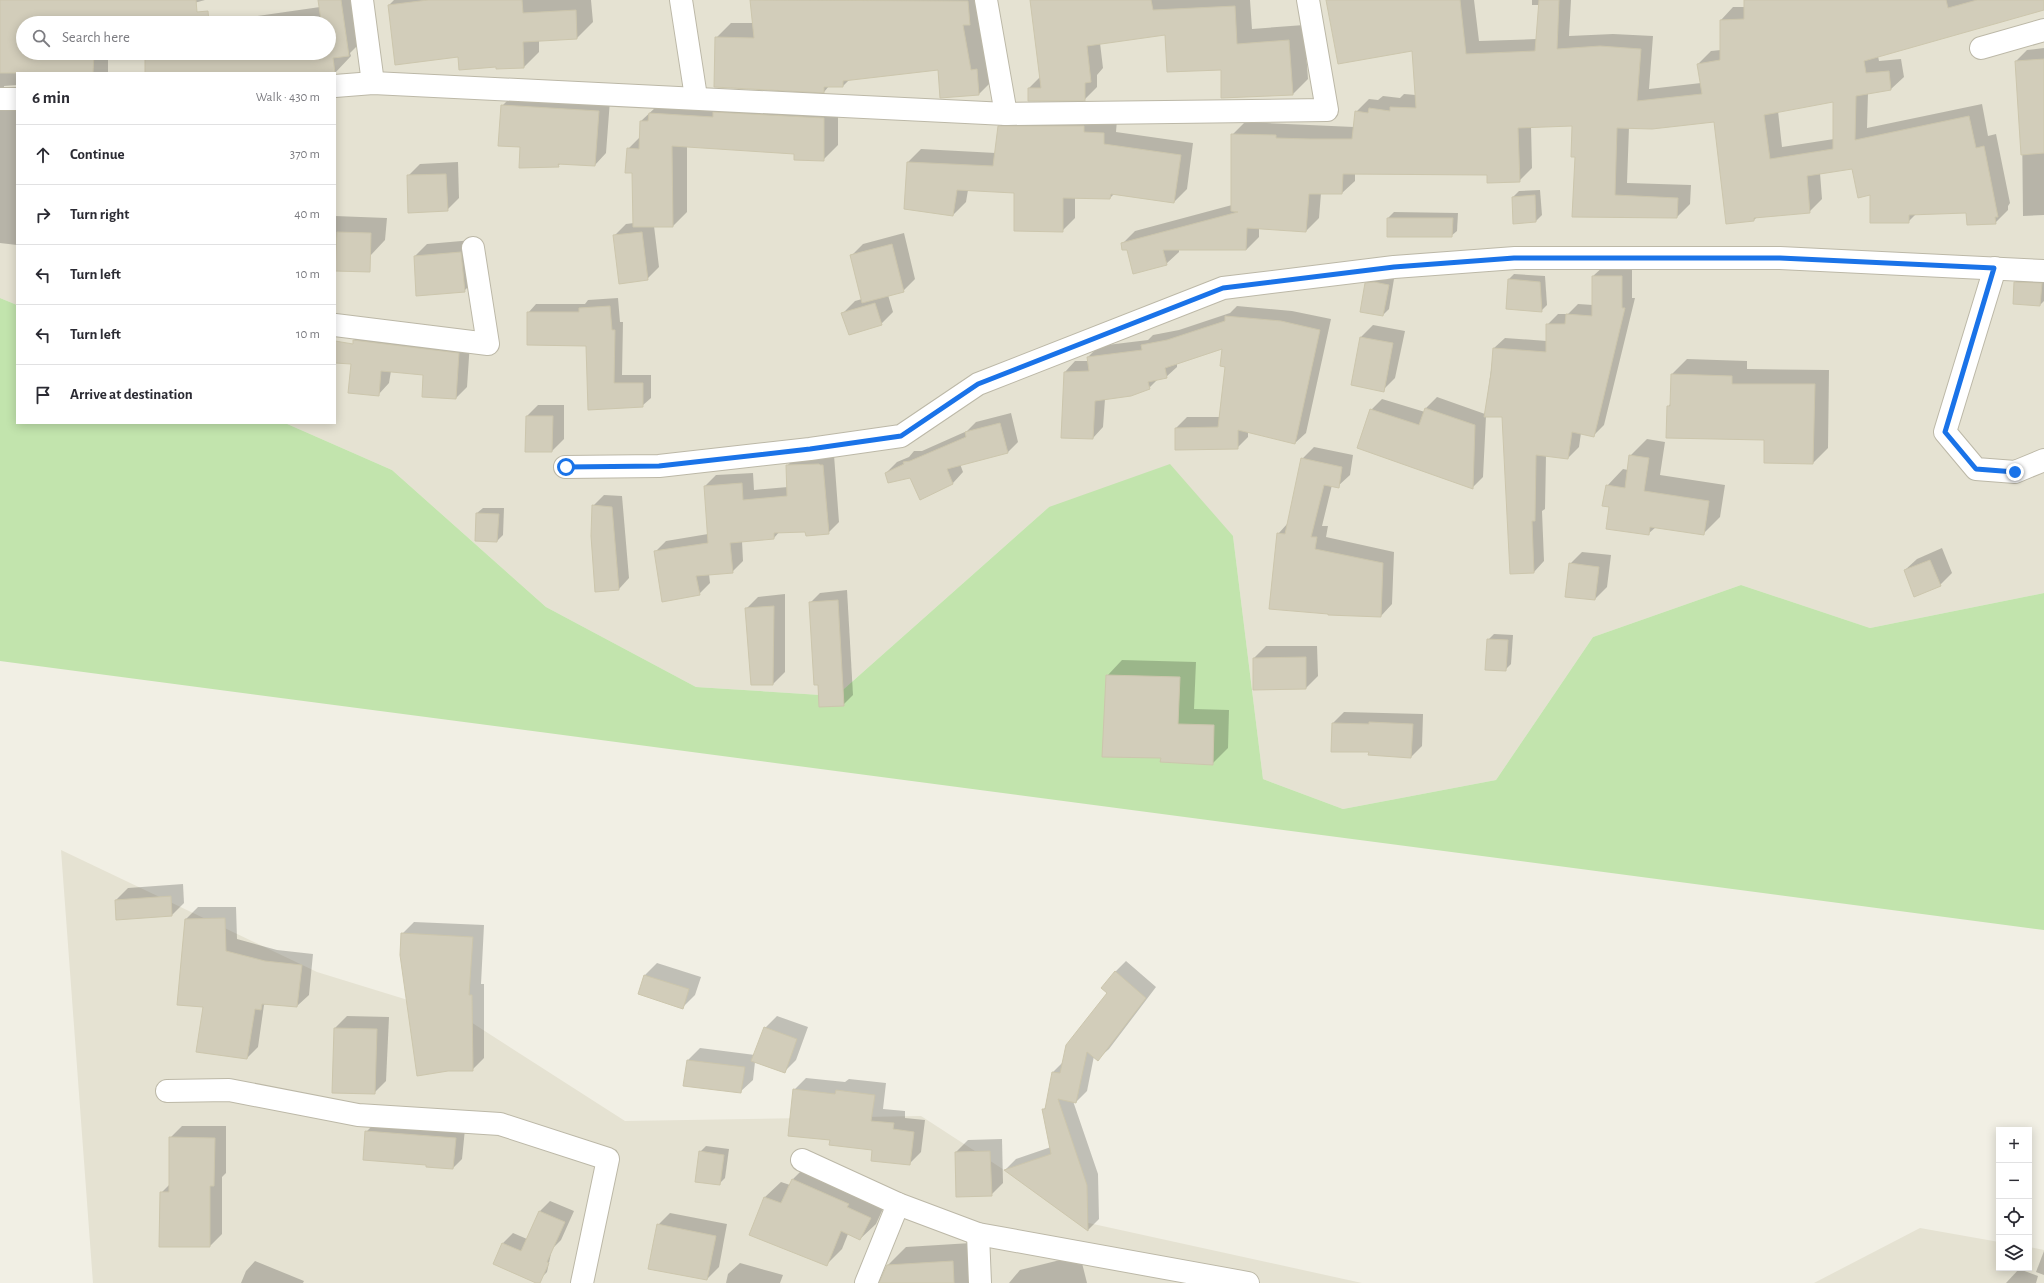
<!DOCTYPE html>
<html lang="en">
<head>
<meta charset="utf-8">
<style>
  :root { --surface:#fff; --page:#f7f7f7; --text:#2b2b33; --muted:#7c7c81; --line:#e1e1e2 }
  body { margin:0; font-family:"Alegreya Sans",sans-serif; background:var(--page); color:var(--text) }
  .controls { position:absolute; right:12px; bottom:12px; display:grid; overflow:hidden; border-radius:0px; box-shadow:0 2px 10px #0003 }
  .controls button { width:36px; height:36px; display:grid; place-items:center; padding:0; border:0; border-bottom:1px solid var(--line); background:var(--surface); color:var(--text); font:20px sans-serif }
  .stop { position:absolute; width:12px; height:12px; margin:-9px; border:3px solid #1a73e8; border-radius:50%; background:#fff }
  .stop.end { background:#1a73e8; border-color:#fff; box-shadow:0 1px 4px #0008 }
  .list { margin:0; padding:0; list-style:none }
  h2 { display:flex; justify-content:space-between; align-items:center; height:52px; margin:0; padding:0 16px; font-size:17px }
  h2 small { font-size:13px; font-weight:400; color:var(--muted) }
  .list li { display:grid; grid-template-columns:26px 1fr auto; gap:12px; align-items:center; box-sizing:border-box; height:60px; padding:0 16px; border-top:1px solid var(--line) }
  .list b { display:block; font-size:15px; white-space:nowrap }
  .list em { font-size:13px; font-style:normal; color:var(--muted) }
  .icon { flex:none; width:22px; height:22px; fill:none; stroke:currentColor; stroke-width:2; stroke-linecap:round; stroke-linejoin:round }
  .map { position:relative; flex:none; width:2044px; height:1283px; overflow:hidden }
  .search { position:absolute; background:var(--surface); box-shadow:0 2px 10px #0003; left:16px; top:16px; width:320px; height:44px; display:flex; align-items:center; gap:10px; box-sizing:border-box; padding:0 14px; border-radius:22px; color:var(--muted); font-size:15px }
  .panel { position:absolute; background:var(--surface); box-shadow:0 2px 10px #0003; left:16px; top:72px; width:320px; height:352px; border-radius:0px }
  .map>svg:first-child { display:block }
  .residential { fill:#e5e2d2; fill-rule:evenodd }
  .green { fill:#c2e4ad }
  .shadow { fill:#0003; fill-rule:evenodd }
  .building { fill:#d2cdba; stroke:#ccc6ad; fill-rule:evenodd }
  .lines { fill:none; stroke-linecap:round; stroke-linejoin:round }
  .street-casing { stroke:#bcb8a7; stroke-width:24 }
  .street { stroke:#fff; stroke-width:22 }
  .route { stroke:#1a73e8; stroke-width:5 }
</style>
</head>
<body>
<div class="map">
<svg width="2044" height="1283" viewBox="0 0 2044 1283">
  <rect width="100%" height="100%" fill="#f1efe4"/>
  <g class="residential">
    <path d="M 0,0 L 2044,0 L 2044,593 L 1870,628 L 1741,585 L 1593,637 L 1496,780 L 1343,809 L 1263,779 L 1233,536 L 1049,507 L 836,696 L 696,687 L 546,607 L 392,470 L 285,423 L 335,423 L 335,73 L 17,73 L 17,305 L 0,298 ZM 23,23 L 329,23 L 329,53 L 23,53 Z"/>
    <polygon points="61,850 317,972 463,1017 625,1121 921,1116 1084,1222 1362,1283 93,1283"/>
    <polygon points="1920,1228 1999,1242 1999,1268 2029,1268 2029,1247 2044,1250 2044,1283 1814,1283"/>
  </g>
  <polygon class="green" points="0,298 17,305 17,423 285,423 392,470 546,607 696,687 836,696 1049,507 1170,464 1233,536 1263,779 1343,809 1496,780 1593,637 1741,585 1870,628 2044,593 2044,930 0,661"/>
  <g class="shadow">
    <polygon points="0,0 205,0 122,23 23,23 23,53 108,53 108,73 17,73 17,85 4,86 4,89 17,96 17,245 0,243"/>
    <polygon points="319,0 359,0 364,39 350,53 351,56 335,73 146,73 146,53 329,53 329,23 208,23 320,7"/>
    <polygon points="394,0 591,0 593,22 577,38 539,40 539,52 524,67 497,66 459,56 389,5"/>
    <polygon points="751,0 984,0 994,79 979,94 941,97 939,69 850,79 843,86 829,86 824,92 716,38 731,23 754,23"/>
    <polygon points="1031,0 1126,0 1100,43 1103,68 1097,75 1097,87 1084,100 1029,88 1041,76"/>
    <polygon points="1136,0 1250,0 1252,29 1304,25 1308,79 1292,95 1222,69 1166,33"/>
    <path d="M 1326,0 L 1474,0 L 1479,41 L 1537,39 L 1540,5 L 1532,5 L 1532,0 L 1571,0 L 1569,36 L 1613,34 L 1653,36 L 1649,89 L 1701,83 L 1698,64 L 1711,51 L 1721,50 L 1721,20 L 1733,7 L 1745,7 L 1745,0 L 2035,0 L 1878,56 L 1879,61 L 1901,59 L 1904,77 L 1891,89 L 1868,93 L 1867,128 L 1982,104 L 1988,136 L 1996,134 L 2010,203 L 2008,206 L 2008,210 L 1995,223 L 1967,212 L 1916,214 L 1908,222 L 1871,194 L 1853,168 L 1820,173 L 1822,199 L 1809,212 L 1757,217 L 1754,220 L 1715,121 L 1629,127 L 1627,183 L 1691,185 L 1690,204 L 1677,217 L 1573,216 L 1576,156 L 1573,125 L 1531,126 L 1532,168 L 1519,181 L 1488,174 L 1355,173 L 1355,181 L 1342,193 L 1321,193 L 1319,218 L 1306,231 L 1259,228 L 1259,237 L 1246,250 L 1179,249 L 1179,252 L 1166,264 L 1128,249 L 1122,244 L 1135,231 L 1232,205 L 1232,135 L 1245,122 L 1354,127 L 1356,112 L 1369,99 L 1378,100 L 1383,96 L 1400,98 L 1404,94 L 1416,95 L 1413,49 ZM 1834,101 L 1834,139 L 1782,147 L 1778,111 Z"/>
    <polygon points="2044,48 2044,215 2023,216 2022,124 2016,61 2027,50"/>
    <polygon points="513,95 610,100 606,153 595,165 561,163 558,166 521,146 502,106"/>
    <polygon points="838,104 838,145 823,160 795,153 687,146 687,212 673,226 654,226 659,267 647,279 614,236 626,224 634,223 633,172 628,149 641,136 641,121 656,107"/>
    <polygon points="1012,114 1117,120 1116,132 1193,143 1187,189 1174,202 1114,194 1110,198 1075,197 1075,218 1062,231 1015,192 968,190 966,202 953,215 908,162 921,149 996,153 999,127"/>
    <polygon points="458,162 459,198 447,210 408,176 420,164"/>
    <polygon points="1540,190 1542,215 1536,221 1513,197 1519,191"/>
    <polygon points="1394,212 1458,213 1457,231 1451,236 1388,218"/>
    <polygon points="335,216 387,218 385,240 370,256 346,254 335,264"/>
    <polygon points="904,233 915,279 903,291 888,295 893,312 881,324 843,313 855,301 862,299 851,256 863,244"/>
    <polygon points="473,240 476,279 464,291 415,256 427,244"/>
    <polygon points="1604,266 1632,266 1632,298 1635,298 1604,425 1593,436 1581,433 1579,447 1568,458 1546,455 1545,509 1542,511 1544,561 1534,572 1503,416 1486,416 1483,477 1472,488 1371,410 1382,399 1425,412 1426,408 1437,397 1485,414 1494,348 1505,338 1547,341 1547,325 1558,314 1568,314 1578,304 1593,305 1593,276"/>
    <polygon points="2027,270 2044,271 2044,301 2040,305 2015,282"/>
    <polygon points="1514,274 1545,276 1547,305 1541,311 1508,280"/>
    <polygon points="1380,277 1394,279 1389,309 1383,315 1366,284 1372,278"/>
    <polygon points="618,298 620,322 623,322 622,375 651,375 651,398 642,406 589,408 587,345 528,313 536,304 585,304 588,300"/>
    <polygon points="1237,306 1292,311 1331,319 1306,433 1295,443 1248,432 1248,437 1237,448 1176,428 1187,417 1220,417 1226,366 1223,347 1177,363 1177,367 1166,377 1158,379 1149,388 1105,399 1103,427 1093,438 1065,372 1075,361 1089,361 1088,357 1099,346 1148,340 1153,335 1179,330 1230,313"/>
    <polygon points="1373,325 1405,331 1395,378 1383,390 1352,385 1361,337"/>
    <polygon points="365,329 470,342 467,387 456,398 424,374 391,371 389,383 378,395 354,340"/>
    <polygon points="1687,359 1747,361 1747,369 1829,370 1828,448 1813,463 1765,439 1668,407 1671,403 1672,374"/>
    <polygon points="538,405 564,405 564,439 552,451 526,417"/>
    <polygon points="1011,413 1018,442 1008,452 960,464 963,472 953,483 920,498 910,477 886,473 897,462 909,457 914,451 922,451 967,431 976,422"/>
    <polygon points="1647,439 1665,442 1660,475 1725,485 1720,517 1703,534 1656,527 1648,534 1611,506 1607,486 1623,469 1628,470 1630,456"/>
    <polygon points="1314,447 1353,455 1350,475 1338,486 1332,485 1322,526 1328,526 1326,537 1394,552 1392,604 1381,616 1329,614 1278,534 1288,523 1302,459"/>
    <polygon points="798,454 834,455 839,522 828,533 806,531 780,531 774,538 742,541 743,561 732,572 709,574 710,583 699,594 655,552 666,541 708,534 705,486 716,475 753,473 754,490 788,487 787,466"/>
    <polygon points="604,495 622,496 629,578 619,589 593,506"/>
    <polygon points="483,508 504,508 503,535 497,541 477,513"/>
    <polygon points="1942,548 1952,573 1940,585 1905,570 1917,559"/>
    <polygon points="1582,552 1611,555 1607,587 1595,599 1570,564"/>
    <polygon points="847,590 853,695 843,705 819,684 810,603 820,593"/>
    <polygon points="785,594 785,672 773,684 746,609 758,597"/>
    <polygon points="1494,634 1513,635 1511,664 1505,670 1488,640"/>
    <polygon points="1266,646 1317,646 1318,676 1306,688 1254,658"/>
    <polygon points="1122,660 1196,662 1194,709 1229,710 1228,748 1212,764 1162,757 1107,676"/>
    <polygon points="1344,712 1423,714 1422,746 1411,757 1333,723"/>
    <polygon points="183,884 184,903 172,915 116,900 128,888"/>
    <polygon points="198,907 236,907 237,939 277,950 313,954 309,995 297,1006 266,1003 264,1005 258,1047 247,1058 204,1006 186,919"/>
    <polygon points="414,922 484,925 481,984 484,984 484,1058 472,1070 448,1070 402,934"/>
    <polygon points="1126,961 1156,987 1109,1049 1098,1059 1094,1056 1087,1091 1076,1102 1073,1101 1098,1174 1099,1219 1088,1230 1005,1170 1016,1159 1051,1147 1043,1110 1047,1106 1053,1072 1063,1062 1108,993 1115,972"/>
    <polygon points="657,963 701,977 695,995 683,1007 645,975"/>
    <polygon points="347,1016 389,1017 386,1081 374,1093 335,1028"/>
    <polygon points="777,1016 808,1027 796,1060 784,1072 755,1062 753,1080 740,1092 688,1060 700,1048 755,1055 765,1028"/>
    <polygon points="806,1078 845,1082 849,1079 886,1083 883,1109 905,1111 905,1118 925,1120 921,1152 909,1164 874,1149 831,1139 794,1090"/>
    <polygon points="376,1122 465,1129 462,1159 453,1168 427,1166 427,1164 366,1132"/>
    <polygon points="182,1126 226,1126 226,1173 222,1177 222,1234 210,1246 161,1193 170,1184 170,1138"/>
    <polygon points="1002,1139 1003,1183 991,1195 956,1152 968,1140"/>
    <polygon points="706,1146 729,1149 725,1178 719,1184 700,1152"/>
    <polygon points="808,1164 886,1202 876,1224 860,1239 848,1234 842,1249 827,1264 750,1234 765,1197 781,1182 790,1185 793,1179"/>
    <polygon points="550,1201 574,1211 561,1240 552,1249 547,1272 537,1282 494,1264 503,1243 513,1233 527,1239 540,1211"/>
    <polygon points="670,1213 727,1224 719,1267 707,1279 658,1225"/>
    <polygon points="971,1243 973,1283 882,1283 888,1265 906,1247"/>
    <polygon points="2044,1251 2044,1275 2036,1272"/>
    <polygon points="1080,1255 1087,1283 1009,1283 1020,1270"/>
    <polygon points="255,1261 304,1281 303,1283 241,1283 246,1271"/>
    <polygon points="740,1263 783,1275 780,1283 726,1283 728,1274"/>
    <polygon points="2019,1269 2038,1276 2036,1283 2006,1283"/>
  </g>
  <g class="building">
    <polygon points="0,0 196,0 197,12 208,11 209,23 23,23 23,53 329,53 329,23 301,23 321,20 318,0 341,0 349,56 333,58 335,73 145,73 145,59 94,54 93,73 0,73"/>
    <polygon points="428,0 522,0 523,13 576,10 577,39 523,42 524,68 496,69 496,67 459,70 458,57 395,65 388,5"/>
    <polygon points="750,0 968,1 970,25 963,25 971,70 977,69 979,95 940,98 938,70 843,81 843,87 824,87 824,93 714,87 715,37 754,38"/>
    <polygon points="1030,0 1151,0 1153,10 1235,6 1237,44 1289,40 1293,95 1221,98 1221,70 1167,72 1165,35 1087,46 1091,82 1085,83 1085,101 1028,101 1028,88 1041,88"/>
    <path d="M 1326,0 L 1460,0 L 1466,54 L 1535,51 L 1539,0 L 1559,0 L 1557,49 L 1600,46 L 1641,49 L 1637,101 L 1702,94 L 1697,64 L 1720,60 L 1720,20 L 1744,19 L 1744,0 L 1946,0 L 1948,8 L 1977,0 L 2044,0 L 2044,10 L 1864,61 L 1866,73 L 1889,71 L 1891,90 L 1856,96 L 1855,140 L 1969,116 L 1976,148 L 1984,146 L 1998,217 L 1995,217 L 1996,224 L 1967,225 L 1966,213 L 1909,215 L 1909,223 L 1870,223 L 1870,195 L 1858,198 L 1852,169 L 1807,176 L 1810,213 L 1754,218 L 1754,221 L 1726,224 L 1714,122 L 1652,129 L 1617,128 L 1615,195 L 1678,198 L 1677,218 L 1572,217 L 1575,157 L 1571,157 L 1572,126 L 1518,128 L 1520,182 L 1487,183 L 1487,175 L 1343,174 L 1342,194 L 1309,194 L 1306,232 L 1247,228 L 1246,250 L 1163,250 L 1167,265 L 1133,274 L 1127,250 L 1122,250 L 1121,243 L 1238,212 L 1231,211 L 1231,134 L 1276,135 L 1276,138 L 1311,139 L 1352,139 L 1355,111 L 1368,113 L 1369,108 L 1390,111 L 1390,107 L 1416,108 L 1412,51 L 1338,64 ZM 1833,102 L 1833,149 L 1770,159 L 1764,115 Z"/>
    <polygon points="2044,59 2044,153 2021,155 2015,61"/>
    <polygon points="501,105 599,111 595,166 558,164 559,167 519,168 520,147 498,146"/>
    <polygon points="713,112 824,118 824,161 794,160 794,154 672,146 673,227 633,227 632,173 625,173 627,148 639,149 640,121 648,121 649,113 713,117"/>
    <polygon points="998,126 1084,126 1084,132 1104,133 1104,144 1181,155 1174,203 1111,194 1110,199 1063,198 1063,232 1014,231 1014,193 957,190 953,216 904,209 907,162 993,166"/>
    <polygon points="446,174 448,211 408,213 407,175"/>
    <polygon points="1535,195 1536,222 1513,224 1512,197"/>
    <polygon points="1387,218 1453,218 1452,237 1387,237"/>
    <polygon points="337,232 371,233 370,272 335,271"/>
    <polygon points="642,232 648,280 619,284 613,235"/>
    <polygon points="892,244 904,292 862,303 850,255"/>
    <polygon points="461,252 465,292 416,296 414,256"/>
    <polygon points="1592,276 1622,276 1622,308 1625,308 1594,437 1572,432 1568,459 1536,455 1535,521 1532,521 1534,573 1510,574 1502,417 1484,417 1491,373 1493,348 1546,352 1546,324 1565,324 1566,314 1592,316"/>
    <polygon points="1508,279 1540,282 1542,312 1506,309"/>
    <polygon points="1374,282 1389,285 1383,316 1360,312 1365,283"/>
    <polygon points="2014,282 2042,283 2040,306 2013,304"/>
    <polygon points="875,303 882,325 849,335 841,313"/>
    <polygon points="610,306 612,330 615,330 614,383 643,383 643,407 588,410 586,346 527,345 527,312 579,312 579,308"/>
    <polygon points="1225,316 1281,321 1320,330 1295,444 1238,430 1238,449 1175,450 1175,428 1218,427 1225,367 1220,366 1222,349 1165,368 1167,378 1148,382 1150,389 1131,396 1095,401 1093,439 1061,438 1064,372 1089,371 1087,357 1142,350 1141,345 1167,340 1225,321"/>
    <polygon points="1360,337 1393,343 1384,392 1351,385"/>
    <polygon points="353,340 459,353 456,399 422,397 423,375 381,371 379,396 348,393 351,364 335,363 335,341 353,344"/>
    <polygon points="1671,374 1732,376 1732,384 1815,384 1813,464 1764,463 1764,440 1666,438 1667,406 1670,406"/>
    <polygon points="1425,408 1475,425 1473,489 1357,448 1370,409 1419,425"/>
    <polygon points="526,416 553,416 552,452 525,452"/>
    <polygon points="1000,423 1008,453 947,469 953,484 920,500 910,478 888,483 885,473 904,464 903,462 910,461 966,437 965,432"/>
    <polygon points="1629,455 1649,458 1644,491 1709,501 1704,535 1650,527 1649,535 1606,529 1609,507 1602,506 1606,485 1625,488"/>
    <polygon points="1301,458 1342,467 1339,488 1324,485 1311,537 1317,537 1315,549 1383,563 1381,617 1328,615 1328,614 1269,609 1277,533 1285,534"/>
    <polygon points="819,464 820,465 823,465 829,534 806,536 805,532 774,533 774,539 730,543 733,573 696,576 700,595 662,602 654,551 708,543 704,486 742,483 743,500 787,496 786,465"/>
    <polygon points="592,505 612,507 619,590 595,592 591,536"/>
    <polygon points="476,513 499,514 497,542 475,541"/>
    <polygon points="1930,560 1941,586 1914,597 1904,570"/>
    <polygon points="1569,563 1599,567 1595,600 1565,597"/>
    <polygon points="838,600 844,706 819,707 818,685 814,685 809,602"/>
    <polygon points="774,606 773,685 751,685 745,608"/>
    <polygon points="1487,639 1508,640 1506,671 1485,670"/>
    <polygon points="1306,657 1306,689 1253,690 1253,658"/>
    <polygon points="1106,675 1180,677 1178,724 1214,725 1213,765 1160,762 1161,758 1102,757"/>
    <polygon points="1369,722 1413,724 1411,758 1368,755 1369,752 1331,752 1332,723 1369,724"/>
    <polygon points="171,896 172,916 116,920 115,900"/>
    <polygon points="225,918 226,951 265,961 302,965 297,1007 262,1004 261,1010 255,1009 247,1059 196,1052 203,1007 177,1005 185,919"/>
    <polygon points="401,933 473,937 469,995 472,995 473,1071 448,1071 417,1076 400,955"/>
    <polygon points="1115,971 1146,998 1098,1061 1087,1052 1076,1103 1058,1099 1087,1185 1088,1231 1004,1170 1051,1154 1042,1109 1045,1109 1052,1072 1060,1073 1066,1045 1107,993 1101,988"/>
    <polygon points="644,975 689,989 683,1009 638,994"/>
    <polygon points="764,1027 797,1039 785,1073 751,1061"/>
    <polygon points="334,1028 377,1029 375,1094 332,1093"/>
    <polygon points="687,1060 745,1067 741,1093 683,1086"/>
    <polygon points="793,1089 835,1094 836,1090 875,1095 871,1121 894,1123 893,1129 914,1132 910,1165 871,1161 872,1150 829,1145 830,1140 788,1136"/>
    <polygon points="365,1131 456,1138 453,1169 426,1167 426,1165 363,1160"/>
    <polygon points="169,1137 215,1138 214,1186 210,1186 210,1247 159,1247 160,1192 169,1192"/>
    <polygon points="699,1151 724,1155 720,1185 695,1182"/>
    <polygon points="990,1151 992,1196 956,1197 955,1152"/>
    <polygon points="792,1179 849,1204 847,1207 871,1218 860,1240 841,1231 827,1266 749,1235 764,1197 781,1203"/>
    <polygon points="539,1211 565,1222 547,1262 549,1263 540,1283 536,1283 493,1264 502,1243 521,1251"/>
    <polygon points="657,1224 716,1236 707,1280 648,1269"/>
    <polygon points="953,1261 954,1283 879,1283 887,1265"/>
  </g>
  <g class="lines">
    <g class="street-casing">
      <g id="street">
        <polyline points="362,0 373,83"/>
        <polyline points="681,0 696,97"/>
        <polyline points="986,0 1006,114"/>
        <polyline points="1981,48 2044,30"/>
        <polyline points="335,86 373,83 1006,114 1327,110 1308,0"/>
        <polyline points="0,99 17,99"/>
        <polyline points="1995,268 1945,432 1976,469 2015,472 2044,460"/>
        <polyline points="335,325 488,344 473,248"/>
        <polyline points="565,467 659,466 810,449 901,436 978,384 1223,288 1394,267 1515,258 1780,258 2044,271"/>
        <polyline points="167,1091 229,1090 358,1115 500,1124 608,1159 582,1283"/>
        <polyline points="802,1160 898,1204 978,1234 1248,1283"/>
        <polyline points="978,1234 980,1283"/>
        <polyline points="866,1283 898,1204"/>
      </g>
    </g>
    <use href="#street" class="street"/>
  </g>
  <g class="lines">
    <polyline class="route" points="566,467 659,466 810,449 901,436 978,384 1223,288 1394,267 1514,258 1780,258 1994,268 1945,432 1976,469 2015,472"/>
  </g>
</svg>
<div class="controls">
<button>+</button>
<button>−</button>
<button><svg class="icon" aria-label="locate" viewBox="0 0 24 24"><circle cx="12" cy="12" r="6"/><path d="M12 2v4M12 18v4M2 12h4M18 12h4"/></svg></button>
<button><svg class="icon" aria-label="layers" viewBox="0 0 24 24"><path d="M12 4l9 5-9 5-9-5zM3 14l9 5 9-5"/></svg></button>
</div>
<div class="stop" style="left:566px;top:467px"></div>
<div class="stop end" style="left:2015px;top:472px"></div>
<div class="search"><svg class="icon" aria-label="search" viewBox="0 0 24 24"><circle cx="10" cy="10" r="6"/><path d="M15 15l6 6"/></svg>Search here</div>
<section class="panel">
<h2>6 min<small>Walk · 430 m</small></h2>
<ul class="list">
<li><svg class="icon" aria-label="ahead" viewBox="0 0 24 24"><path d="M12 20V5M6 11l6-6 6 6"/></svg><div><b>Continue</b></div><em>370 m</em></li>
<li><svg class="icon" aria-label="right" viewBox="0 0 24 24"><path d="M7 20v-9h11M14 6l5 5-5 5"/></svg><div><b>Turn right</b></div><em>40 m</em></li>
<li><svg class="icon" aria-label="left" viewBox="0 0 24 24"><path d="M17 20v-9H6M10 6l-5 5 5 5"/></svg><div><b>Turn left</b></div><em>10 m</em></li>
<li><svg class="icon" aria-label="left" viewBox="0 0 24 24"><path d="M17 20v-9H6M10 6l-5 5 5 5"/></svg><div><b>Turn left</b></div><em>10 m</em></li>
<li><svg class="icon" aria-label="arrive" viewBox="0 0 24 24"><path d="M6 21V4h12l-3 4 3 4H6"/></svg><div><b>Arrive at destination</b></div></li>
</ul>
</section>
</div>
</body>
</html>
